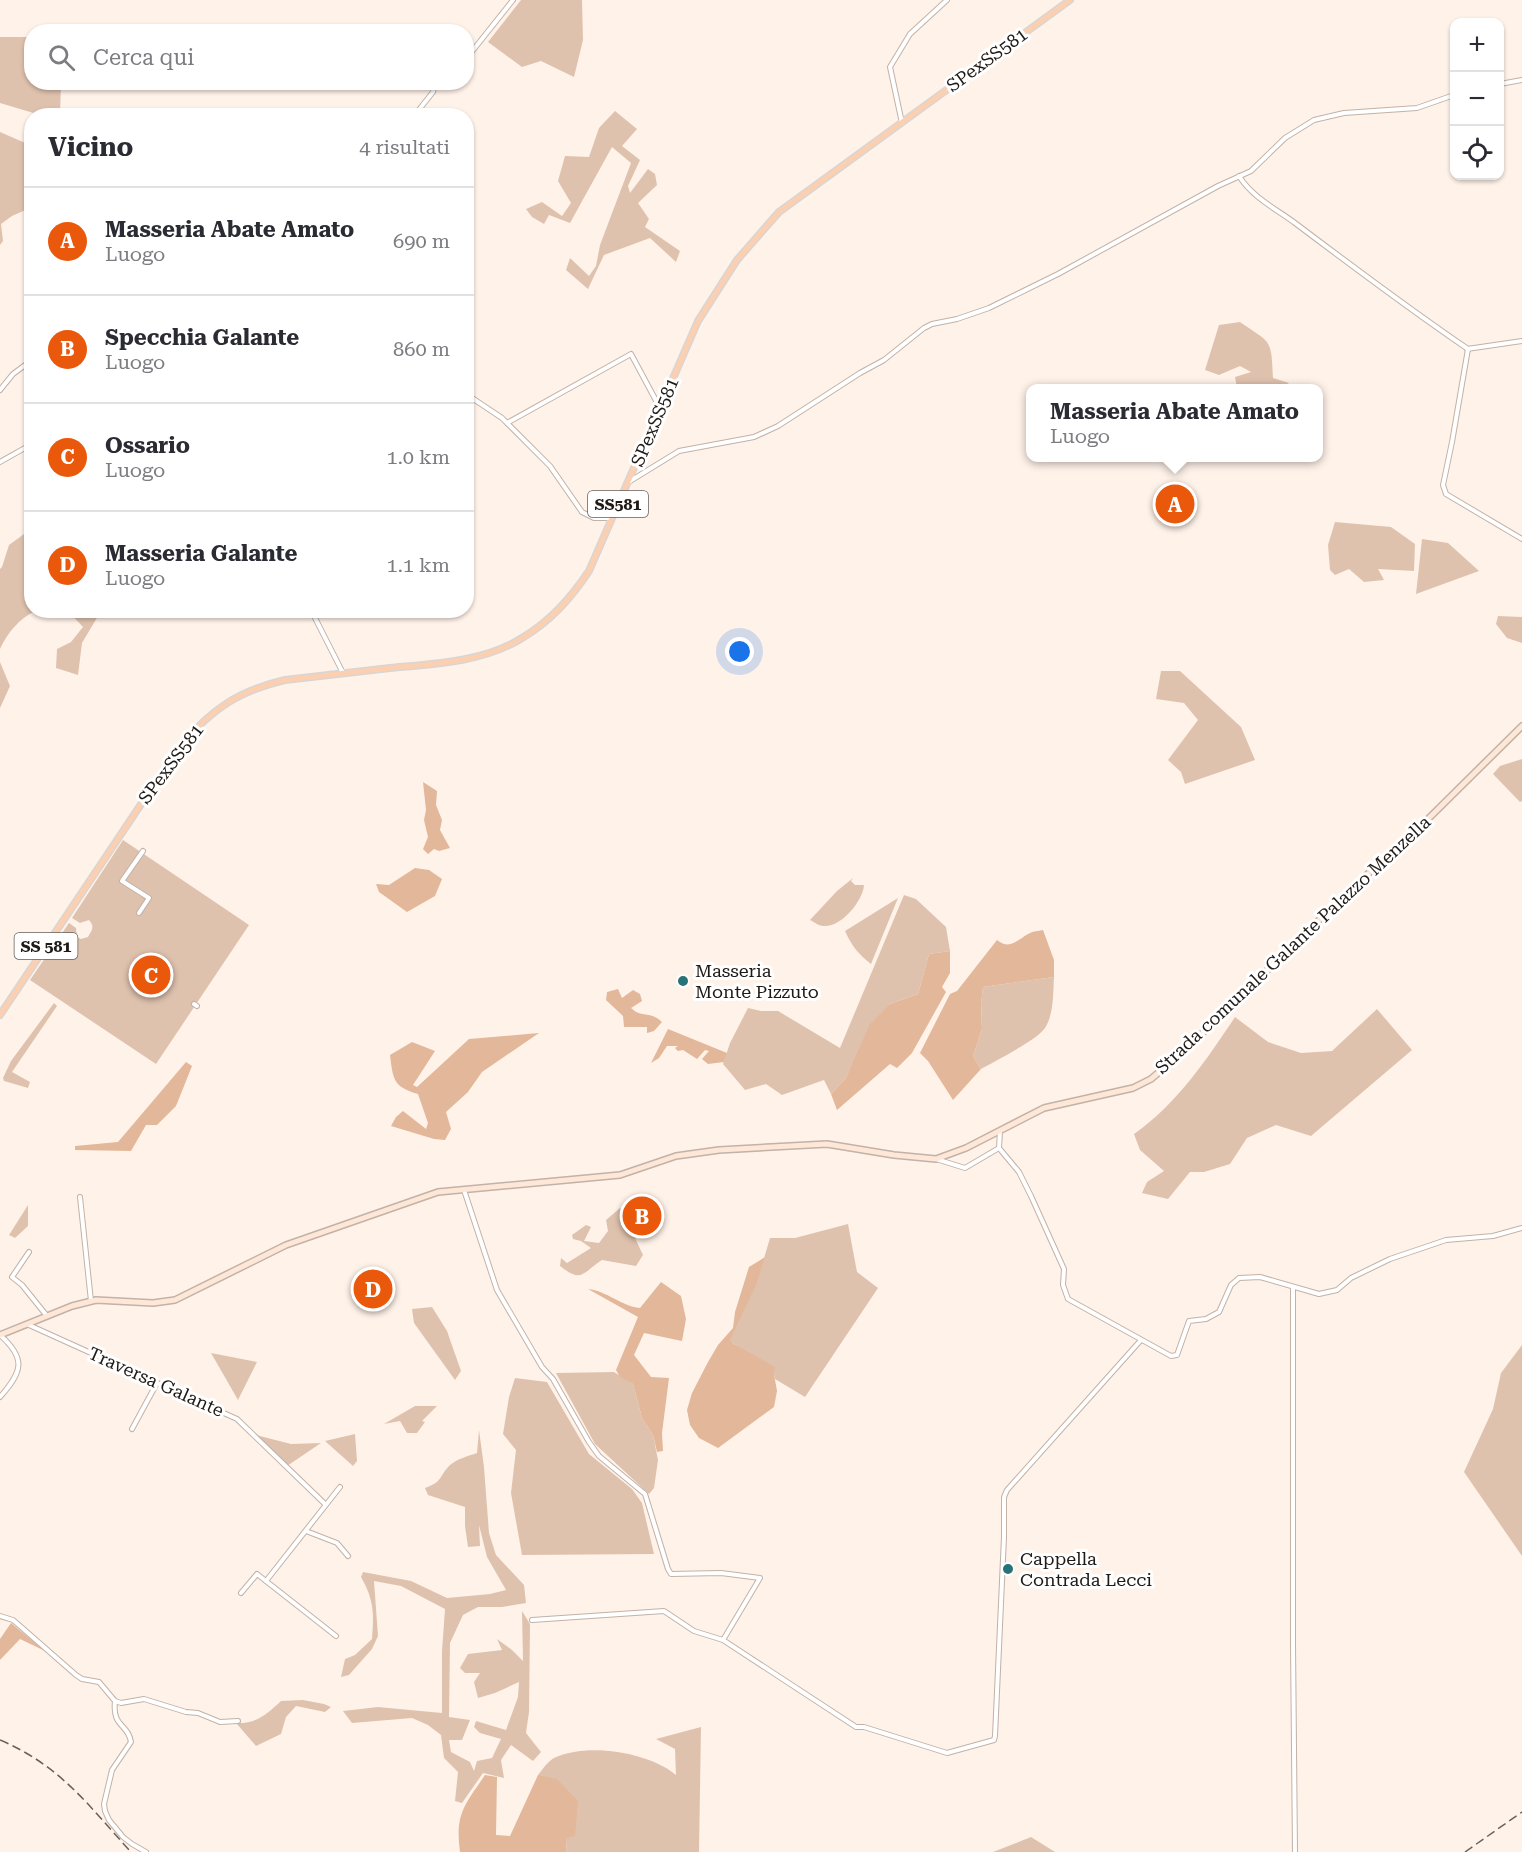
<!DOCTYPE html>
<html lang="it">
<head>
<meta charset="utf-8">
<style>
  :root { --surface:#fff; --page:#f7f7f7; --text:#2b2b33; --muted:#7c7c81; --line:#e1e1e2; --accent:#ea580c }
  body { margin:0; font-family:"Roboto Serif",serif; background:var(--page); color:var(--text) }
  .controls { position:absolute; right:18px; top:18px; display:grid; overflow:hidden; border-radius:12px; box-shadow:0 2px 4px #0004 }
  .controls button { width:54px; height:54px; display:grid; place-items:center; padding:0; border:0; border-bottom:2px solid var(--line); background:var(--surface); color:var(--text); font:30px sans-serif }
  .you { position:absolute; left:740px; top:652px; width:21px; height:21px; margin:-15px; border:4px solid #fff; border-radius:50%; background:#1a73e8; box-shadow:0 0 0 9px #1a73e833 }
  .badge { display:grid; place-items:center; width:39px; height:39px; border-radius:50%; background:var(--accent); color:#fff; font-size:20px; font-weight:700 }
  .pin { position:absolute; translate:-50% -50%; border:3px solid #fff; box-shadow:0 2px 6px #0006 }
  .popup { position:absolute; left:1026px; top:384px; width:297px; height:78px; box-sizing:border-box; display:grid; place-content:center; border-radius:12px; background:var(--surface); filter:drop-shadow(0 2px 4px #0005); font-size:20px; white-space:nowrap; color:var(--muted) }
  .popup b { font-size:22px; color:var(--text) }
  .popup::after { content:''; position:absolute; left:50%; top:100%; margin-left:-12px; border:12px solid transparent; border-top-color:var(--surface) }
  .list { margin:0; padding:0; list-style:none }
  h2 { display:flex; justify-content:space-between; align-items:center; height:78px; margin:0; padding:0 24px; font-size:26px }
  h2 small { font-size:20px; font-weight:400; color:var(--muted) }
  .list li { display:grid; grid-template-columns:39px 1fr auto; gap:18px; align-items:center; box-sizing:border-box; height:108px; padding:0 24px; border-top:2px solid var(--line) }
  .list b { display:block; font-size:22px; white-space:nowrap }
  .list p { margin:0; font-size:20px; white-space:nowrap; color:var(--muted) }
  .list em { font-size:20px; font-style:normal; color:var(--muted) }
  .icon { flex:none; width:33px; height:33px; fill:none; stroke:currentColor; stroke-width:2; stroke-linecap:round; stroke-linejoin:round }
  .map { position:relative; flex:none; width:1522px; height:1852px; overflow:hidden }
  .search { position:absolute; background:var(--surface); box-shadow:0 2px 4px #0004; left:24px; top:24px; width:450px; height:66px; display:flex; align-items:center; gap:15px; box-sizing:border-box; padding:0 21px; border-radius:24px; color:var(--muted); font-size:22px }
  .panel { position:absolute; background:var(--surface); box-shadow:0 2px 4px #0004; left:24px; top:108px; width:450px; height:510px; border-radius:24px }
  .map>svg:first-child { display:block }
  .green { fill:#dfc2ae }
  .forest { fill:#e3b79a }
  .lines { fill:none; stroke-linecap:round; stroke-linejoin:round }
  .street-casing { stroke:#c2b2a8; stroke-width:6 }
  .secondary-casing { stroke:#c2b2a8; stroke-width:8 }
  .primary-casing { stroke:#d7d6d5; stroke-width:8 }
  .street { stroke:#fff; stroke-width:4 }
  .secondary { stroke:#fee7d7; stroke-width:5 }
  .primary { stroke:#fccfb0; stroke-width:5 }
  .rail { stroke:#68615b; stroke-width:1.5; stroke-dasharray:9 4.5; stroke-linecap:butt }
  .poi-dot { fill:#287279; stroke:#fff; stroke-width:2 }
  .labels { text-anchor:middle; stroke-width:6; stroke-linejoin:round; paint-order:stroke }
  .shield { fill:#fff; stroke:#625f5c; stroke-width:1.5 }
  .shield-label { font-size:16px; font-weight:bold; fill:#1f1a16 }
  .street-label { font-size:18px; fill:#1f1a16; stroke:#fff }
  .poi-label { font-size:18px; fill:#1f1a16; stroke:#fff; text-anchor:start }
</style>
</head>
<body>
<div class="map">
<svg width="1522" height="1852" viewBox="0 0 1522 1852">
  <rect width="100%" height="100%" fill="#fff2e9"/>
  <g class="green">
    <polygon points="521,0 582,0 583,40 574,77 541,61 522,67 488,42"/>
    <polygon points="0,37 31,37 32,82 61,83 60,115 40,115 0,103"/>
    <polygon points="615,111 637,129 622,146 640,160 628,186 630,193 648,169 655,174 657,185 638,203 649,219 645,227 680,251 676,262 650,238 604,255 588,289 566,270 570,258 589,276 596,266 600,245 631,163 612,147 570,223 549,215 544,224 532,217 526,209 542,202 562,216 571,203 558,181 565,156 589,157 599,128"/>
    <polygon points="0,132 23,142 32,143 31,206 30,208 12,216 1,224 3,241 0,245"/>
    <path d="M 1240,322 C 1272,344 1271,338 1273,378 L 1289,383 L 1280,388 L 1237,388 L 1235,377 L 1251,372 L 1240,366 L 1219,375 L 1205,370 L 1219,325 Z"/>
    <polygon points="1335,522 1391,527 1415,544 1414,571 1378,569 1384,580 1364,582 1349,569 1335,575 1330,570 1328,545"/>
    <path d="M 31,529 L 32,610 L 35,611 C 19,619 8,632 0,649 L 0,569 L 2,567 L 9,545 Z"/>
    <polygon points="1422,539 1448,543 1479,571 1416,594"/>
    <polygon points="68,611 101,611 82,643 78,675 56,668 57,649 71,642 83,627"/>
    <polygon points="1498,616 1522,617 1522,643 1507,638 1496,624"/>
    <polygon points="0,662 10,686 0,708"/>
    <polygon points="1161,671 1180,671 1241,727 1255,760 1185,784 1181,772 1168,760 1198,720 1184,703 1156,699"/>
    <polygon points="1522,759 1522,801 1520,802 1493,774 1500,766"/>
    <path d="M 123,840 L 249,925 L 156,1064 L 30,980 L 69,923 L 76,928 L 77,937 L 81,939 L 88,937 C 92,930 95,927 89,920 L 80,923 L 72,918 Z"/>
    <path d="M 853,878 L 851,881 L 855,885 L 864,885 C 863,901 841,928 823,926 C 819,926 814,922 810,920 L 837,891 Z"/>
    <polygon points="904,895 916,899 946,927 950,951 929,954 918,994 890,1004 859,1052 846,1078 831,1094 824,1080 782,1095 766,1084 745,1090 723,1064 730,1043 748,1008 761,1011 778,1011 840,1048"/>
    <path d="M 898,898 L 871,964 C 859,955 851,945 845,931 Z"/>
    <path d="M 1054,977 C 1053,993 1054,1014 1045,1028 C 1037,1040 995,1061 981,1069 L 973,1056 L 982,1029 L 981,1004 L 983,987 Z"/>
    <polygon points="54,1003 57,1006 12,1072 30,1082 28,1088 4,1081 3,1078 11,1061"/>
    <path d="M 1377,1009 L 1412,1050 L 1311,1136 L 1276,1125 L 1247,1138 L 1230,1164 L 1204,1172 L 1190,1172 L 1168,1199 L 1142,1193 L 1147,1182 L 1164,1171 L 1140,1150 L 1134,1134 C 1177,1104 1207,1059 1235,1017 L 1268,1042 L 1301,1053 L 1332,1051 Z"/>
    <polygon points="28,1205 28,1226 15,1238 9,1235"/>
    <path d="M 620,1208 L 636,1231 L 643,1236 L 635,1238 L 643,1255 L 636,1266 L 602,1260 C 581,1274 582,1283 560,1266 L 561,1258 L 567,1263 L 591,1248 L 581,1241 L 573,1239 L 572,1235 L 586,1225 L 591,1227 L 584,1241 L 599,1243 L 608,1231 L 606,1220 Z"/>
    <polygon points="848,1224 857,1272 878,1288 805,1397 775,1379 774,1374 729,1340 757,1282 770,1238 795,1238"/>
    <polygon points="432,1307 447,1331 461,1371 455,1380 414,1323 412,1309"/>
    <polygon points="1522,1345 1522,1556 1464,1472 1493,1409 1501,1373"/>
    <polygon points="211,1353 257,1362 238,1400"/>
    <polygon points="614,1372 633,1384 642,1418 653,1435 658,1460 654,1488 649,1494 595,1444 556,1373"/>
    <polygon points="515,1378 547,1382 589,1454 632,1489 642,1503 654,1554 522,1555 511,1493 516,1450 503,1434 509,1397"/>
    <polygon points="415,1406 437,1406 422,1421 425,1422 417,1433 407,1433 400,1421 384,1424"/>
    <path d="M 479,1430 L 484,1467 L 489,1533 L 496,1555 L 524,1585 L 526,1603 L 502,1607 L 478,1607 L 463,1615 L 450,1643 L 449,1717 L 470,1720 L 462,1740 L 449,1740 L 451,1752 L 470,1762 L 474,1771 L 477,1761 L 492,1758 L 501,1739 L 480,1733 L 474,1727 L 476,1721 L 506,1730 L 518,1697 L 519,1682 L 495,1693 L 478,1698 L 474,1682 L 480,1673 L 465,1673 L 460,1668 L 468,1654 L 502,1650 L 497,1639 L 512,1650 L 523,1661 L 522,1611 L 530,1624 L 529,1712 L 526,1733 L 541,1752 L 533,1761 L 511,1745 L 501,1760 L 504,1778 L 483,1773 L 462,1803 L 455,1801 L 458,1772 L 444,1758 L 441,1735 L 428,1725 L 412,1718 L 352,1723 L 343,1711 L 378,1707 L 442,1713 L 442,1651 L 445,1609 L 401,1586 L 374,1581 L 378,1636 L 372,1649 L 349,1675 L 341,1677 L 345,1659 L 355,1655 L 372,1639 C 374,1613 374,1600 361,1577 L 363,1572 L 411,1581 L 447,1598 L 490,1594 L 506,1590 L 487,1557 L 479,1525 L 480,1546 L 468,1547 L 465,1526 L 465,1507 L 428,1495 L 425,1488 C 444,1481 438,1477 450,1465 C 457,1459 468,1456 477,1453 Z"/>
    <polygon points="252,1434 291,1444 321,1443 287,1466"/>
    <polygon points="355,1434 357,1461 353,1466 325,1441"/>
    <path d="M 303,1700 L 324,1704 L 331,1707 L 325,1712 L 296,1706 L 286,1717 L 281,1734 L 256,1746 L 236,1723 C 256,1724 267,1714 281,1701 Z"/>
    <path d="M 701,1727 L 699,1852 L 566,1852 L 567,1838 L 538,1775 C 542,1770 548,1761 554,1758 C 587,1742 649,1752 676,1775 L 675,1749 L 656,1739 Z"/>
    <polygon points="1031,1837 1055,1852 993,1852"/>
  </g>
  <g class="forest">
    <polygon points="423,782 437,791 436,805 442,820 440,830 450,848 439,851 434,849 428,854 423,849 428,837 424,820 426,810"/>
    <polygon points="415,868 429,870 442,879 435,896 407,912 379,892 376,884 389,885"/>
    <path d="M 1043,930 L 1054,960 L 1054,977 L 983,987 L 981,1004 L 982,1029 L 973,1056 L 981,1069 L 953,1100 L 928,1061 L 920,1053 L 950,994 L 957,991 L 997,940 C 1010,950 1016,941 1028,934 C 1033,931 1038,931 1043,930 Z"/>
    <polygon points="950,951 950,973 942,987 946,992 912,1053 897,1068 890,1064 837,1110 831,1094 846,1078 870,1024 890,1004 918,994 929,954"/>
    <path d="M 618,989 L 622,998 L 633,990 L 640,994 L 642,1001 L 631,1008 C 643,1019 649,1010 662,1022 L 654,1031 L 647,1033 L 647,1027 L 624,1027 L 623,1016 L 606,1000 L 607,992 Z"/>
    <polygon points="668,1029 727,1053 724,1062 708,1064 702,1059 709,1051 705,1050 697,1059 683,1050 678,1051 675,1048 678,1046 667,1046 659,1058 651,1063"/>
    <path d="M 539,1033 L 482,1072 L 468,1092 L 446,1112 L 451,1129 L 445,1140 L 434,1139 L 391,1126 L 396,1117 L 403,1111 L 426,1129 L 428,1123 L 418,1094 C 393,1087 393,1079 390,1055 L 412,1042 L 435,1051 L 413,1085 L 417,1087 L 469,1039 Z"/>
    <polygon points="186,1062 192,1066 176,1106 157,1125 146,1125 131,1151 75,1150 75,1146 118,1142"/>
    <polygon points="765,1257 757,1283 730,1340 734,1344 775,1367 774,1374 777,1391 774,1407 718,1448 699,1438 690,1425 687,1410 692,1393 708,1362 718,1345 733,1328 735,1312 749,1267"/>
    <path d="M 661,1282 L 681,1296 L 686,1319 L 682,1341 L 644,1333 L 634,1355 L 651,1377 L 669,1378 L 662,1433 L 663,1451 L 657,1452 L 653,1435 L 642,1418 L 633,1384 L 620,1377 L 616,1370 L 638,1317 L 588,1289 C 607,1291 621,1306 640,1308 Z"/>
    <polygon points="11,1623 45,1651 20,1639 0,1660 0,1639"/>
    <path d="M 485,1775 L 497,1777 L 496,1835 L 510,1836 L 538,1775 L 557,1779 L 578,1801 L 575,1836 L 567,1838 L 566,1852 L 460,1852 C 455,1814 464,1806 485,1775 Z"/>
  </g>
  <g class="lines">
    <g class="street-casing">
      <g id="street">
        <polyline points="466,59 513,0"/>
        <polyline points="1500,84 1522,80"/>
        <polyline points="414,116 433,92 435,82"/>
        <polyline points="902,123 890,67 910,34 947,0"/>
        <path d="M 1239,176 C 1252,197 1276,209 1295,223 C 1352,266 1409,309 1468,349 L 1452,442 L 1443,485 L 1446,494 L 1522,539"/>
        <polyline points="1467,349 1522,341"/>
        <polyline points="0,390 13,374 32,360"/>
        <polyline points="466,394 502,418 550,466 582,512 594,518 612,518"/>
        <polyline points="507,423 631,354 660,408"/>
        <polyline points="0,462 32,444"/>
        <polyline points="627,483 679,451 754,437 778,426 860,373 884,360 924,328 932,324 957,319 989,308 1058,274 1218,186 1251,171 1285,138 1314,120 1344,113 1417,108 1454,95"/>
        <polyline points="311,610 343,673"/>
        <polyline points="139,913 149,898 122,881 143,851"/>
        <polyline points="194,1004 197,1006"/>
        <polyline points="999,1148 1000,1131"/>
        <polyline points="936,1159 965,1168 999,1148 1019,1172 1031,1196 1064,1269 1063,1285 1068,1299 1171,1356 1177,1355 1189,1321 1206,1319 1219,1312 1231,1285 1239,1278 1260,1277 1319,1294 1337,1290 1351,1278 1390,1259 1446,1240 1493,1236 1522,1228"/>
        <polyline points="464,1190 497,1290 542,1367 553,1379 589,1442 599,1456 645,1494 668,1569 671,1574 721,1573 760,1578 723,1640 856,1727 864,1727 947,1753 994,1740 995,1736 1004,1537 1004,1497 1007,1490 1141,1340"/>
        <polyline points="80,1197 91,1301"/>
        <polyline points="29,1252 12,1277 22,1285 47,1316"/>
        <polyline points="1293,1287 1293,1644 1295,1852"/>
        <polyline points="29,1325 237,1419 325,1504"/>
        <path d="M 0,1335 C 27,1359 22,1372 0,1397"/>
        <polyline points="132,1429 157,1383"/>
        <polyline points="306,1531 337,1543 348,1556"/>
        <polyline points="266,1581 340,1487"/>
        <polyline points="241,1593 257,1574 336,1636"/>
        <polyline points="0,1616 13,1620 20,1626 76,1675 82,1679 99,1682 115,1701 121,1703 144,1699 186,1712 198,1713 220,1722 238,1721"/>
        <polyline points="532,1620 664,1611 694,1631 723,1640"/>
        <path d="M 115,1701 C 112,1728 128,1723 131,1742 L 112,1770 L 104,1804 L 105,1811 L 109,1820 L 123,1837 L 132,1844 L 146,1852"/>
      </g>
    </g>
    <g class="secondary-casing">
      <polyline id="secondary" points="0,1335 72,1306 96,1300 153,1303 175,1300 286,1245 438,1192 620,1175 676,1156 719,1150 827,1144 894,1155 936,1159 966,1148 1044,1108 1133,1088 1151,1079 1184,1051 1348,892 1423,824 1522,726"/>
    </g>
    <g class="primary-casing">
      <path id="primary" d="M 0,1015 L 180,746 C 212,709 238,691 285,680 C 320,676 355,672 390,668 C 434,664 484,662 522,638 C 551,621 571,598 589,571 L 698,321 L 737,260 L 779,212 L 1070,0"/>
    </g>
    <use href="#street" class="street"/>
    <use href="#secondary" class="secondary"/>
    <use href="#primary" class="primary"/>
    <g class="rail">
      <path d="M 0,1740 C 61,1766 88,1805 131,1852"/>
      <polyline points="1465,1852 1522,1812"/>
    </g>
  </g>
  <g class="poi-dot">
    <circle cx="683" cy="981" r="6"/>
    <circle cx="1008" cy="1569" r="6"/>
  </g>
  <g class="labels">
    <g class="shield">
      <rect x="588" y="491" width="60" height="26" rx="4.5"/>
      <rect x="14.5" y="933" width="63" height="26" rx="4.5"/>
    </g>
    <g class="shield-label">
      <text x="618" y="510">SS581</text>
      <text x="46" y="952">SS 581</text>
    </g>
    <g class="street-label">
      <text transform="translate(987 60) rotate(-36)" y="6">SPexSS581</text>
      <text transform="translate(655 422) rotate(-67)" y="6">SPexSS581</text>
      <text transform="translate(171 764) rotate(-53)" y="6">SPexSS581</text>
      <text transform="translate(1293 945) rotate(-43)" y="6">Strada comunale Galante Palazzo Menzella</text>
      <text transform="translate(156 1382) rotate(24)" y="6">Traversa Galante</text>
    </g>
    <g class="poi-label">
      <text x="695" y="977">Masseria<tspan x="695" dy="21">Monte Pizzuto</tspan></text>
      <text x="1020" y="1565">Cappella<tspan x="1020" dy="21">Contrada Lecci</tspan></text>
    </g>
  </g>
</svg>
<div class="controls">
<button>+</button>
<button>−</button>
<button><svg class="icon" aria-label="locate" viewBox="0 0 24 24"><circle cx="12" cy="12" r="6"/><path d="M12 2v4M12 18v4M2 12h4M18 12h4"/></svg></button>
</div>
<div class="you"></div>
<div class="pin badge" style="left:1175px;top:504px">A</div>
<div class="popup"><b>Masseria Abate Amato</b>Luogo</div>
<div class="pin badge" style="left:642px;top:1216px">B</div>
<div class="pin badge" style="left:151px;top:975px">C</div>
<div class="pin badge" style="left:373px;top:1289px">D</div>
<div class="search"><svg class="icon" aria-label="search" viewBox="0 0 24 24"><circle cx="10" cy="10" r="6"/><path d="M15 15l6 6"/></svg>Cerca qui</div>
<section class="panel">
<h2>Vicino<small>4 risultati</small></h2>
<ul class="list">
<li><span class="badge">A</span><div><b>Masseria Abate Amato</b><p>Luogo</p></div><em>690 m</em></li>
<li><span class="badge">B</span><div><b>Specchia Galante</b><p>Luogo</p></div><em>860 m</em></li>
<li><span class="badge">C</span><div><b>Ossario</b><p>Luogo</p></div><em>1.0 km</em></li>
<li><span class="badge">D</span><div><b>Masseria Galante</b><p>Luogo</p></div><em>1.1 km</em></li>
</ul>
</section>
</div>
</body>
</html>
